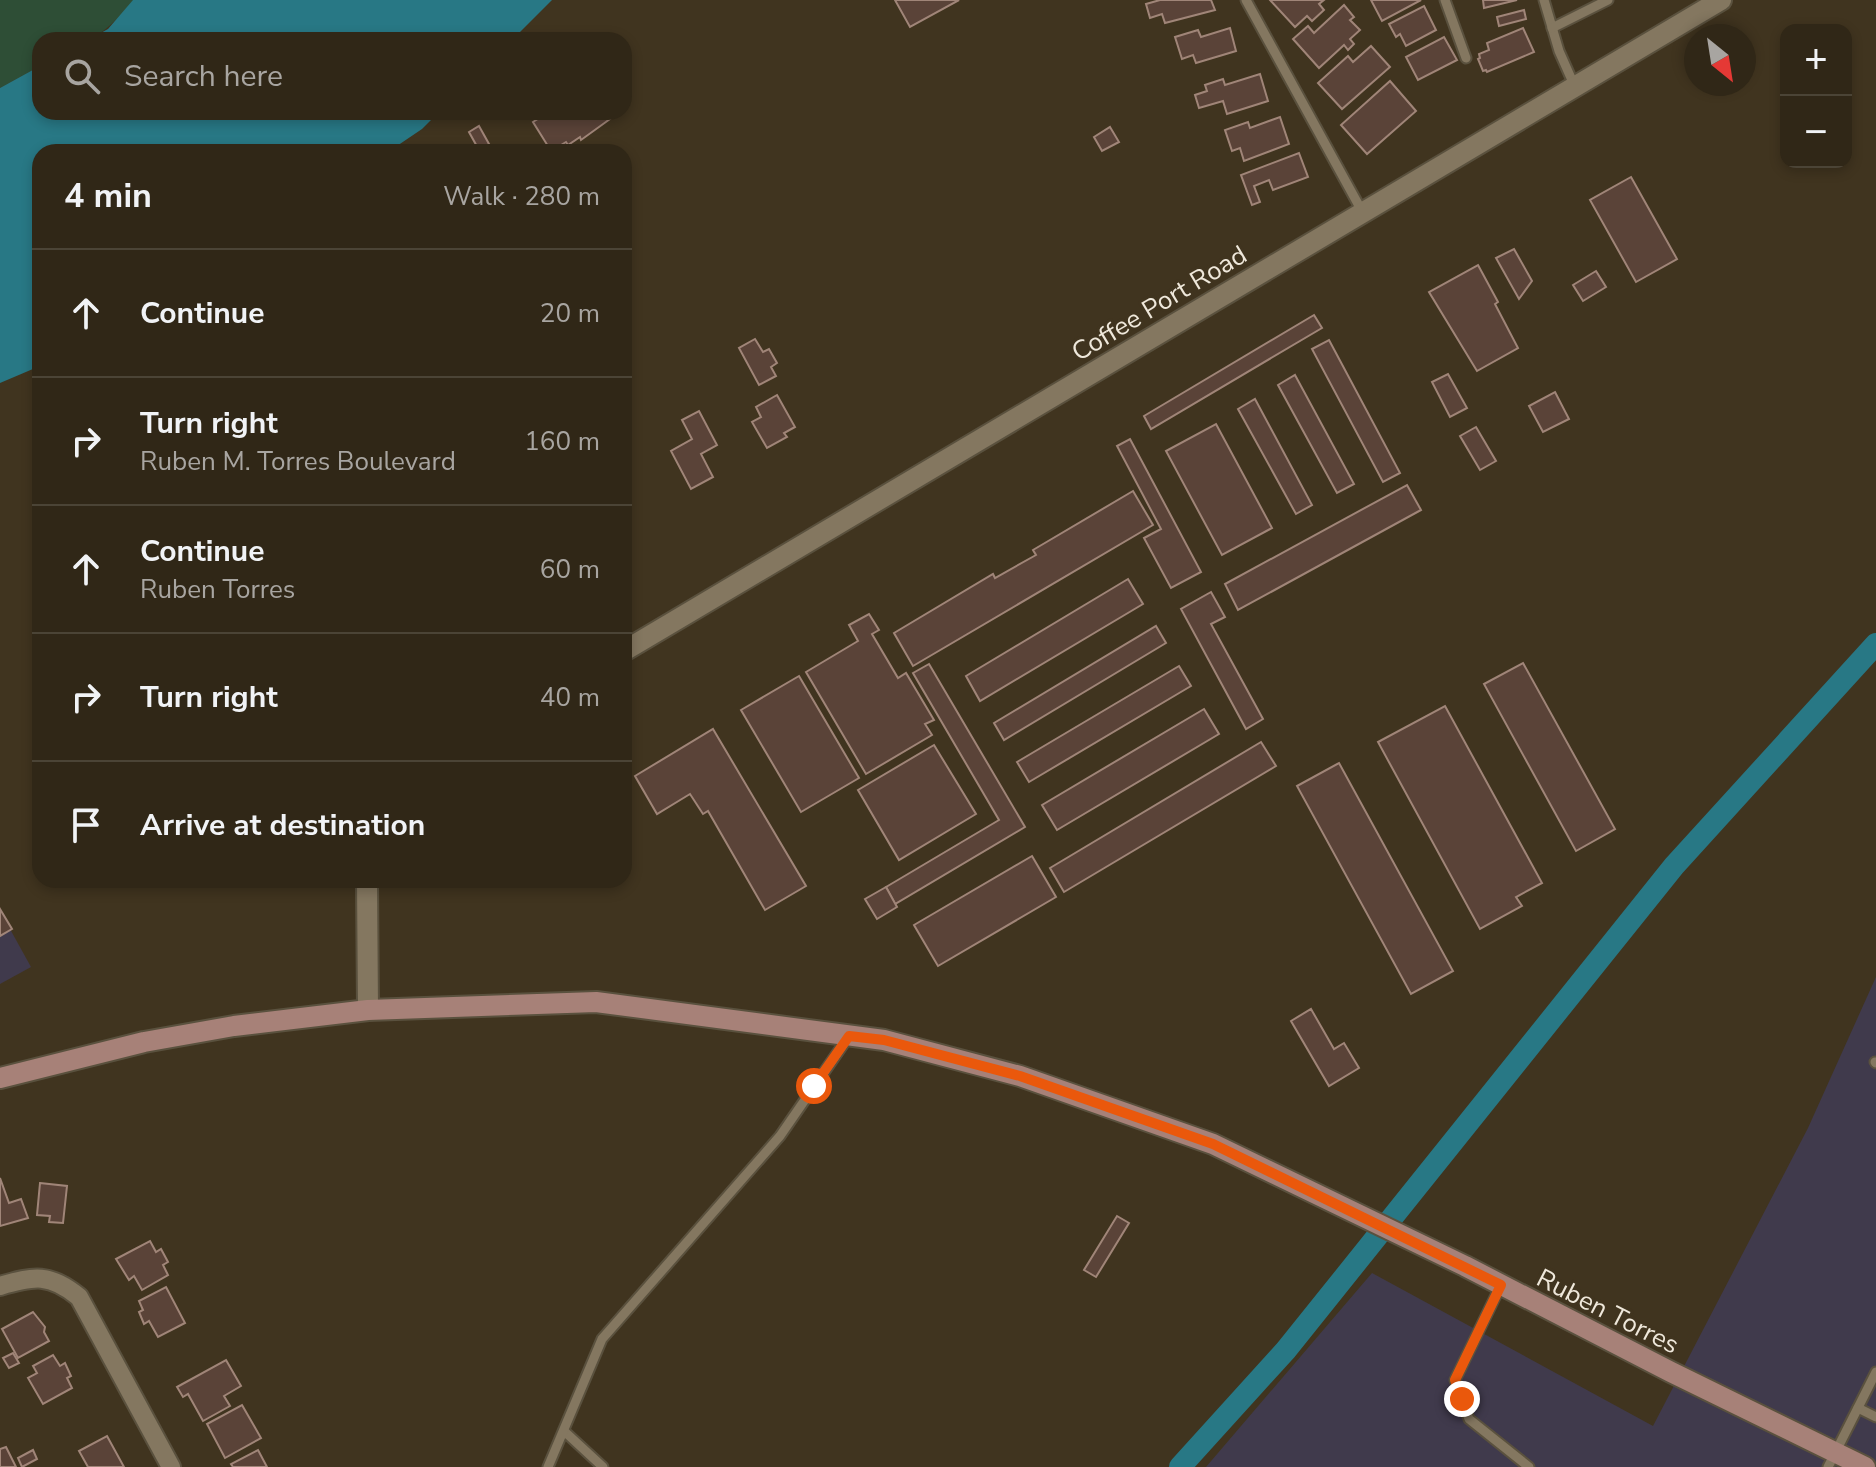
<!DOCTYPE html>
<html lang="en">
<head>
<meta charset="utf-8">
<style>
  :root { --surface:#302717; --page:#3c3324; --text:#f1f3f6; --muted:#a8a5a1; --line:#4b4436 }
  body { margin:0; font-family:"Nunito Sans",sans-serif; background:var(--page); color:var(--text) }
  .controls { position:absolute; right:24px; top:24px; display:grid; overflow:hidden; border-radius:16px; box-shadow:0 4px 12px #0003 }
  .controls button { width:72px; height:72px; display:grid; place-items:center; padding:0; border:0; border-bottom:2px solid var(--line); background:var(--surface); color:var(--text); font:40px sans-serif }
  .compass { position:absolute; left:1684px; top:24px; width:72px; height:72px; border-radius:50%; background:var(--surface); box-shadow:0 4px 12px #0003; rotate:150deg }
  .stop { position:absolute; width:24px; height:24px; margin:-18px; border:6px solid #ea580c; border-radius:50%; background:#fff }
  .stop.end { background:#ea580c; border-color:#fff; box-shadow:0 2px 8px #0008 }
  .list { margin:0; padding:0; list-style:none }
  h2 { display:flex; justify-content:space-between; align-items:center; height:104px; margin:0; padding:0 32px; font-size:34px }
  h2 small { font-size:26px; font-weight:400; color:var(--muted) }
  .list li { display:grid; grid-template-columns:52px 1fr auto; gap:24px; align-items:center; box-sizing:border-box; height:128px; padding:0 32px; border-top:2px solid var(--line) }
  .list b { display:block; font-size:30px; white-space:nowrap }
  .list p { margin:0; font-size:26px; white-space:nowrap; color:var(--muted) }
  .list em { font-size:26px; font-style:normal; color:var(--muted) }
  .icon { flex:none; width:44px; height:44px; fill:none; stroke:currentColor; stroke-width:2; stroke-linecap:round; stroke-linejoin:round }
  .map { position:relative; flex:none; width:1876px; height:1467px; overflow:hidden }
  .search { position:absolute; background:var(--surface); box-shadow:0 4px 12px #0003; left:32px; top:32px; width:600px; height:88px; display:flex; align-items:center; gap:20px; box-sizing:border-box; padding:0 28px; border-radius:24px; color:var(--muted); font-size:30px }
  .panel { position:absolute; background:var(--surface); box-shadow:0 4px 12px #0003; left:32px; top:144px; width:600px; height:744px; border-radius:24px }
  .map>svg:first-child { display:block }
  .commercial { fill:#403a4c }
  .green { fill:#2e4e36 }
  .water { fill:#287885 }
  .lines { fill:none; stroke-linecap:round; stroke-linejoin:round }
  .canal { stroke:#287885; stroke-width:22 }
  .building { fill:#5a4338; stroke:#a08578; stroke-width:2 }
  .service-casing { stroke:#5a513e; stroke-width:13 }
  .minor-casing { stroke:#5a513e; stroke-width:22 }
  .tertiary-casing { stroke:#5a513e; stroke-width:24 }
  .secondary-casing { stroke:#5a513e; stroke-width:24 }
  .service { stroke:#847760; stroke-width:9 }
  .minor { stroke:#847760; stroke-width:18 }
  .tertiary { stroke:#847760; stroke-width:20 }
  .secondary { stroke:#a78178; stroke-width:20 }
  .route { stroke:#ea580c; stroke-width:10 }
  .labels { text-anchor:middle; stroke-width:6; stroke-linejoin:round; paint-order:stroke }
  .street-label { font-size:26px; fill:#efe8db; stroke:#40341f }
</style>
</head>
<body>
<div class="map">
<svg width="1876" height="1467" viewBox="0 0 1876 1467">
  <rect width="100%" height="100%" fill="#40341f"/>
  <g class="commercial">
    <polygon points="0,911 31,967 0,984"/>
    <polygon points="1876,977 1876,1467 1206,1467 1372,1273 1653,1426 1808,1128"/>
  </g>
  <path class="green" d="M 0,0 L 133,0 L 133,1 C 96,43 95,40 40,40 L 40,66 L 0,88 Z"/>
  <g class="water">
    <polygon points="133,0 552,0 512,40 88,40 108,29"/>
    <polygon points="40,66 40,112 439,112 422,129 388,152 40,152 40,366 0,383 0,88"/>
  </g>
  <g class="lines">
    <polyline class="canal" points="1180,1467 1286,1350 1674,866 1876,644"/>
  </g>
  <g class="building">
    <polygon points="895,0 959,0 910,27"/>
    <polygon points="1160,0 1211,0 1215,10 1165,23 1162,14 1150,18 1146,4"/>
    <polygon points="1270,0 1324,0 1319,4 1324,10 1312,21 1307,16 1295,27"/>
    <polygon points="1371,0 1421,0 1382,21"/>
    <polygon points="1483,0 1517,0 1484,8"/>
    <polygon points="1344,5 1354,17 1350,20 1360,30 1350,39 1354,44 1348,50 1344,45 1319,68 1293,39 1308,26 1314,33"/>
    <polygon points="1424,6 1436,30 1406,46 1400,34 1396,37 1389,24"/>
    <polygon points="1524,10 1526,19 1499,26 1497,17"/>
    <polygon points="1230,28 1236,51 1196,63 1193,55 1182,59 1175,37 1198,30 1201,37"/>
    <polygon points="1523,28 1534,52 1487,72 1486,70 1483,71 1478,59 1480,58 1479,54 1489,50 1487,43"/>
    <polygon points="1444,37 1457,60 1418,80 1406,57"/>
    <polygon points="1371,46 1390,67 1342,109 1318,83 1348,56 1353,62"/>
    <polygon points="1260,74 1268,101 1227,114 1223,101 1199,108 1195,95 1207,91 1205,85 1223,79 1225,85"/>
    <polygon points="1390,81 1416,111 1367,154 1341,125"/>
    <polygon points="549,112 606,112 610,119 581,140 580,137 568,145 566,142 551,151 533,122"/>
    <polygon points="1280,117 1289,144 1244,161 1240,148 1232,151 1225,130 1248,122 1250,128"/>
    <polygon points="479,126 489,144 479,150 469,132"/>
    <polygon points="1110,127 1119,142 1102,151 1094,137"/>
    <polygon points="1299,153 1308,177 1273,190 1269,180 1254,186 1260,202 1252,205 1241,175"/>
    <polygon points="1631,177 1677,259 1636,282 1590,200"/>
    <polygon points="1514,249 1532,281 1519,299 1496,258"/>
    <polygon points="1478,265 1498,302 1495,304 1518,348 1477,371 1429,292"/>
    <polygon points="1596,271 1606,287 1583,301 1573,285"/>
    <polygon points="1314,315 1322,328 1151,429 1144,416"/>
    <polygon points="755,339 763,352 769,349 777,363 771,367 776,376 759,385 739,348"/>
    <polygon points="1329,340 1400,473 1383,482 1312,349"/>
    <polygon points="1448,374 1467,408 1450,417 1432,382"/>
    <polygon points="1295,375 1354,484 1337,493 1278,385"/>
    <polygon points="1555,392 1569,419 1543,432 1529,406"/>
    <polygon points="777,395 795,427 784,433 787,437 767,448 752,422 761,417 756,407"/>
    <polygon points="1255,399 1312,505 1296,514 1238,409"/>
    <polygon points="699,411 717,445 701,454 713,477 691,489 671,451 692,439 682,420"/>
    <polygon points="1216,424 1272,528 1222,555 1166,451"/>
    <polygon points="1476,427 1496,461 1480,470 1460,436"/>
    <polygon points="1130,439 1201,572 1171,588 1144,538 1161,529 1117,446"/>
    <polygon points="1407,485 1421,510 1238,610 1225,584"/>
    <polygon points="1133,491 1153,525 913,666 894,633 993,574 995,578 1036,555 1033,550"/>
    <polygon points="1128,579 1143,604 980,701 966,676"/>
    <polygon points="1211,592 1225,617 1211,624 1263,719 1246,729 1181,609"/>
    <polygon points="869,614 879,630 872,634 898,678 906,673 934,720 925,724 932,735 866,774 806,672 858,641 849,625"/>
    <polygon points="1156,626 1166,643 1004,740 994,723"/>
    <polygon points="1523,663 1615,829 1576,851 1484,684"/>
    <polygon points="929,664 1025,827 895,904 886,887 999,820 913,673"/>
    <polygon points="1179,666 1191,686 1029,782 1017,762"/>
    <polygon points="799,676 859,778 801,812 741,710"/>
    <polygon points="1445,706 1542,883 1516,897 1522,906 1480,929 1378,742"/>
    <polygon points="1204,709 1219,734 1057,830 1042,805"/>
    <polygon points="713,729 806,886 765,910 708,811 703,814 690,794 657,814 635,776"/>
    <polygon points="1261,742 1276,766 1064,892 1050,868"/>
    <polygon points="934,745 976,814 899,860 858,790"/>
    <polygon points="1339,763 1453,971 1411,994 1297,786"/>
    <polygon points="1032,856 1056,897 938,966 914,925"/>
    <polygon points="886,887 897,907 877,919 865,899"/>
    <polygon points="0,909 12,929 0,936"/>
    <polygon points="1311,1009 1334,1049 1344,1043 1359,1068 1329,1086 1291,1021"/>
    <polygon points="0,1178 9,1203 21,1199 28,1218 0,1226"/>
    <polygon points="40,1183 67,1186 63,1223 49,1222 50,1216 37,1215"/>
    <polygon points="1117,1216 1129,1223 1096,1277 1084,1270"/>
    <polygon points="150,1241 156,1252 161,1249 168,1262 163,1265 168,1275 142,1290 134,1276 129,1280 116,1259"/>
    <polygon points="166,1287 185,1323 158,1337 149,1321 144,1324 139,1312 143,1310 139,1301"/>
    <polygon points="33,1312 45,1327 44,1332 49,1341 18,1358 2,1329"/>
    <polygon points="13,1353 19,1363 9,1368 3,1358"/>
    <polygon points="53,1355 60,1366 65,1363 71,1376 67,1378 72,1388 43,1404 28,1378 37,1373 33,1366"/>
    <polygon points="226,1360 241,1386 224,1396 230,1406 203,1421 188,1394 183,1397 177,1387"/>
    <polygon points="242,1405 261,1438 225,1458 207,1424"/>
    <polygon points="107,1436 124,1467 88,1467 79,1451"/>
    <polygon points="6,1447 16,1467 0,1467 0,1449"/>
    <polygon points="33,1450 37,1459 22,1467 18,1458"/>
    <polygon points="258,1450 267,1467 233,1467 231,1464"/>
  </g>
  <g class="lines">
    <g class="service-casing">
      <g id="service">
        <polyline points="1246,0 1363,213"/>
        <polyline points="1445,0 1466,58"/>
        <polyline points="1544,0 1559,51 1575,87"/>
        <polyline points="1552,28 1608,0"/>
        <polyline points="1875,1062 1876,1063"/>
        <polyline points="1501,1285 1455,1380 1469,1419 1529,1467"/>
        <polyline points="1858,1408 1876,1417"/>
        <polyline points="564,1431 603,1467"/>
        <polyline points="548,1467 602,1339 780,1136 849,1036"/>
        <polyline points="1828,1467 1876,1372"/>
      </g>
    </g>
    <g class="minor-casing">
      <path id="minor" d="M 0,1286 C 34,1276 50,1273 79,1297 L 171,1467"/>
    </g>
    <g class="tertiary-casing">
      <g id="tertiary">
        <polyline points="624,651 1721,0"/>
        <polyline points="367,880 368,1010"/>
      </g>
    </g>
    <g class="secondary-casing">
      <polyline id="secondary" points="0,1078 144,1042 234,1026 368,1010 596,1002 884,1040 1020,1076 1213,1144 1465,1266 1671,1372 1865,1467"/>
    </g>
    <use href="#service" class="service"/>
    <use href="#minor" class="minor"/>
    <use href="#tertiary" class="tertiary"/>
    <use href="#secondary" class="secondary"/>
  </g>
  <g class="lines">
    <polyline class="route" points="814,1086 849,1036 884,1040 1020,1076 1213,1144 1501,1285 1455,1380 1462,1399"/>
  </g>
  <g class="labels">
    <g class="street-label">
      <text transform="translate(1159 303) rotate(-31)" y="9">Coffee Port Road</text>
      <text transform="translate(1608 1311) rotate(27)" y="9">Ruben Torres</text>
    </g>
  </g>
</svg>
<div class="controls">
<button>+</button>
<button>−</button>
</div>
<svg class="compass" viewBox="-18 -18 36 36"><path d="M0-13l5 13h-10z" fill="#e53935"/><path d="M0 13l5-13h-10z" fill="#a8a5a1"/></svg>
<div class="stop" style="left:814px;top:1086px"></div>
<div class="stop end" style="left:1462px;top:1399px"></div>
<div class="search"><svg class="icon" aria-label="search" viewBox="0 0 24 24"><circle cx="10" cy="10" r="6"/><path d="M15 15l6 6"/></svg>Search here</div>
<section class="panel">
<h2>4 min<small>Walk · 280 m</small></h2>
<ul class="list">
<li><svg class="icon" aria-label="ahead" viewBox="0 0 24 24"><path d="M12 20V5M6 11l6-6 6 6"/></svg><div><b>Continue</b></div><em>20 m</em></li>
<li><svg class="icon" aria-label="right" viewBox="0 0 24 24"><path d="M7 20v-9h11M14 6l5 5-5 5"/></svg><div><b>Turn right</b><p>Ruben M. Torres Boulevard</p></div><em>160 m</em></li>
<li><svg class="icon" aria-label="ahead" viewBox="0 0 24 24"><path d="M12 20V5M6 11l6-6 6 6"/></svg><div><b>Continue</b><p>Ruben Torres</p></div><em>60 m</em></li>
<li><svg class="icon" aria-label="right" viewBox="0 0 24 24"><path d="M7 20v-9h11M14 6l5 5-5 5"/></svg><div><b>Turn right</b></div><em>40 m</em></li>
<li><svg class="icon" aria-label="arrive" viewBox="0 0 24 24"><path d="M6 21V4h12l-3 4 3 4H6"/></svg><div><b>Arrive at destination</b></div></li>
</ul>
</section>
</div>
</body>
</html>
